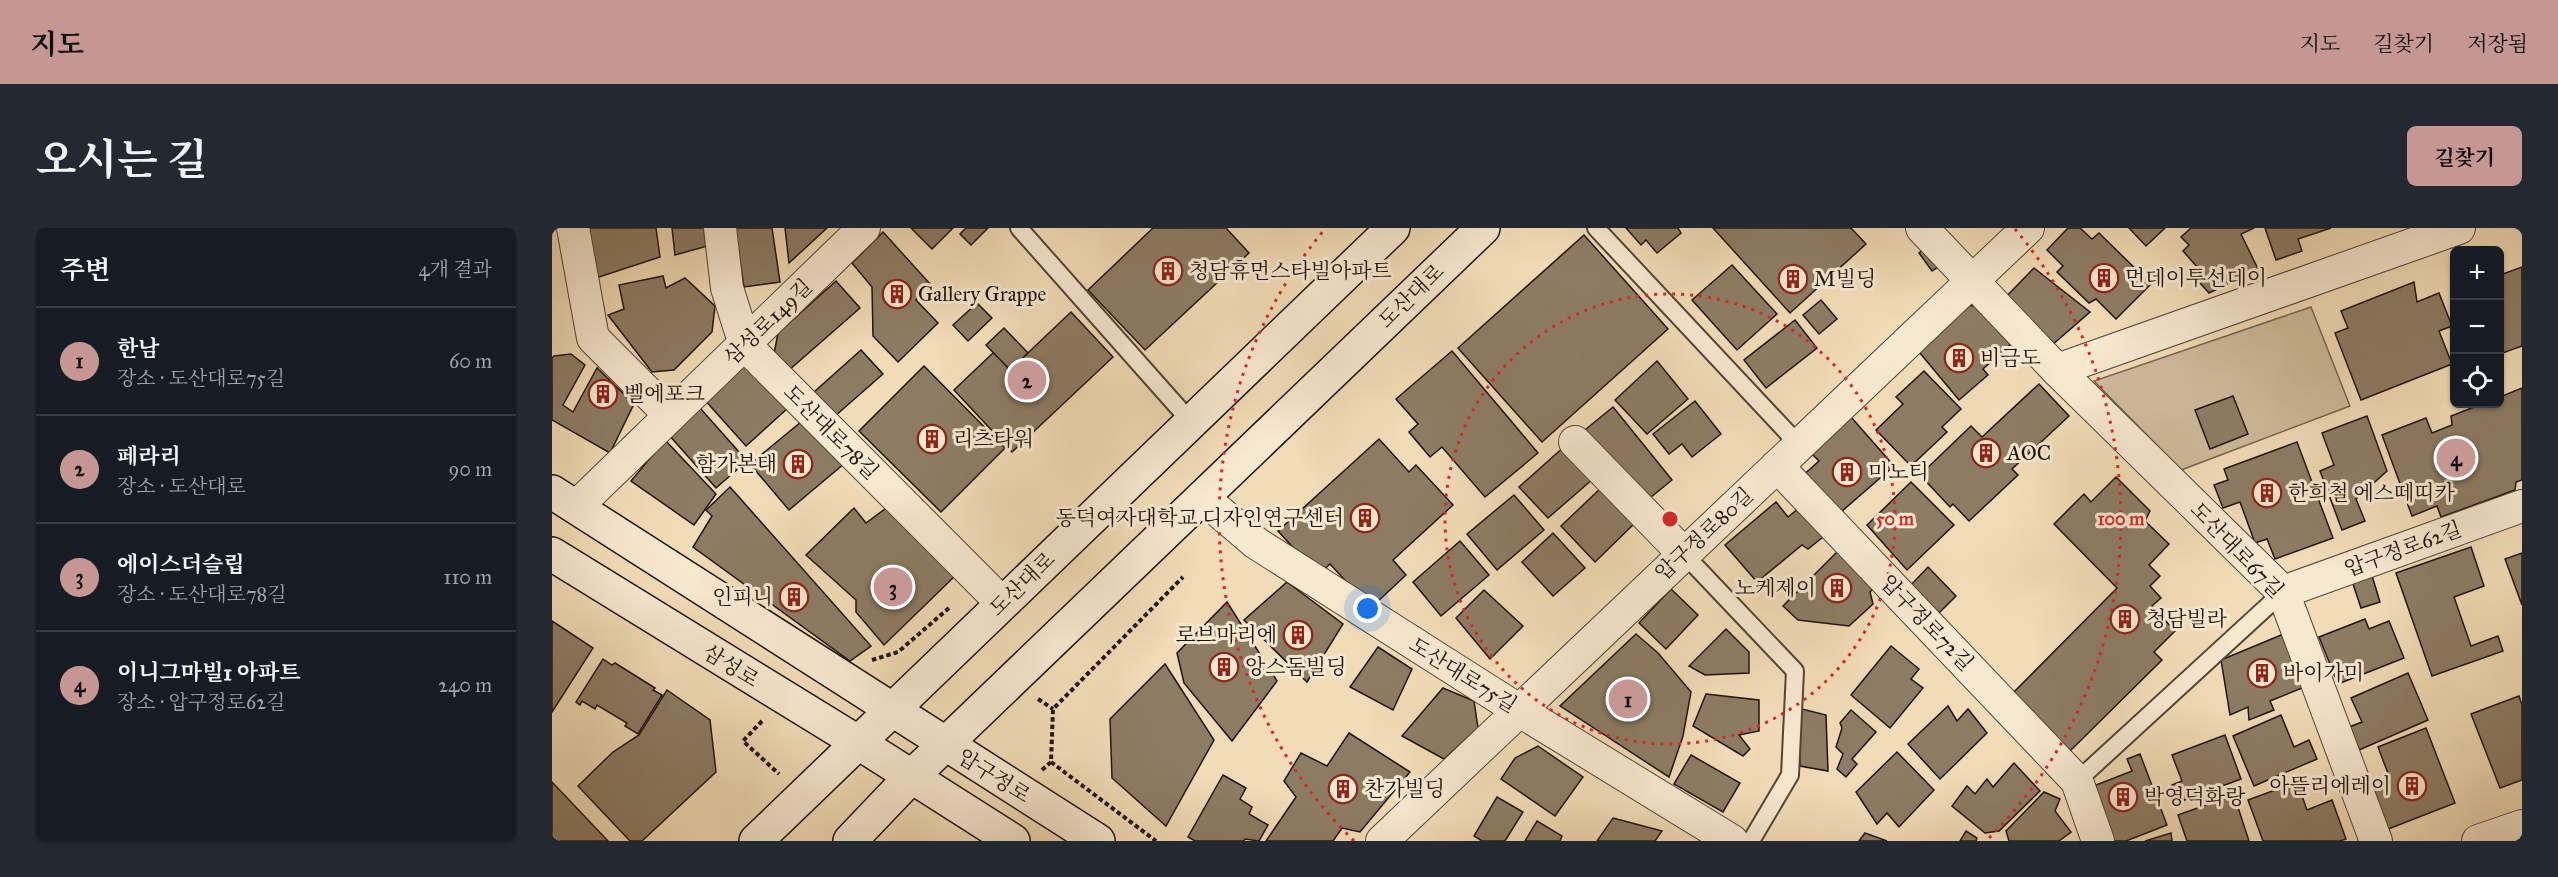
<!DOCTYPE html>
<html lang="ko">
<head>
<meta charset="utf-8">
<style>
  :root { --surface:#171b24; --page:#242831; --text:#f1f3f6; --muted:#9ea1a6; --line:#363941; --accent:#c59692 }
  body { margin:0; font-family:"IM FELL Great Primer","Noto Serif KR",serif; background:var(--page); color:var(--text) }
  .controls { position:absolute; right:18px; top:18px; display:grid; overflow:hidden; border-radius:9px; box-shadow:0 2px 4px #0004 }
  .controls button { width:54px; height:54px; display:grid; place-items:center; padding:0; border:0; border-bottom:2px solid var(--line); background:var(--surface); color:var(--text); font:30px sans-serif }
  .you { position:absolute; left:816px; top:381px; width:21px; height:21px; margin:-15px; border:4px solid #fff; border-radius:50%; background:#1a73e8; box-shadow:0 0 0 9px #1a73e833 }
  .badge { display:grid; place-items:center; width:39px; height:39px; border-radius:50%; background:var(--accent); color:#111; font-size:20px; font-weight:700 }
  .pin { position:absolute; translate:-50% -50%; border:3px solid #fff; box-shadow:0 2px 6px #0006 }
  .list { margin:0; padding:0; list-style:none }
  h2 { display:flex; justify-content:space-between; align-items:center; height:78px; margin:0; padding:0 24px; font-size:26px }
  h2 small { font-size:20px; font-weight:400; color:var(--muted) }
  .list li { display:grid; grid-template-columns:39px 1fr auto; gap:18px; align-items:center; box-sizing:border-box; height:108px; padding:0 24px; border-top:2px solid var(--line) }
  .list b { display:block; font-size:22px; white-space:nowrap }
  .list p { margin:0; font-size:20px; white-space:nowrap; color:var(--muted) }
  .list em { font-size:20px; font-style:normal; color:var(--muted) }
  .icon { flex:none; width:33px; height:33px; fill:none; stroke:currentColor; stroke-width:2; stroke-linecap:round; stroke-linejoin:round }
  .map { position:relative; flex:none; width:1970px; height:613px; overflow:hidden; border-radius:9px }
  header { display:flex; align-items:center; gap:36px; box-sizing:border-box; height:84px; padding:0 30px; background:var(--accent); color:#111 }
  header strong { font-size:28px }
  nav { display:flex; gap:33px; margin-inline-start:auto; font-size:21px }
  .intro { display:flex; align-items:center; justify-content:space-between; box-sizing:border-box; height:144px; padding:0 36px }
  h1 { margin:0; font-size:42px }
  .button { padding:15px 27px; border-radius:9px; background:var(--accent); color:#111; font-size:21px; font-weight:700 }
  main { display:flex; gap:36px; padding:0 36px }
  aside { flex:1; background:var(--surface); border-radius:9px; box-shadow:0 2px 4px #0004 }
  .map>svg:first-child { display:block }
  .green { fill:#ceba9a; stroke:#766652; stroke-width:1.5 }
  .building { fill:#8d7c64; stroke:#1f130b; stroke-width:1.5 }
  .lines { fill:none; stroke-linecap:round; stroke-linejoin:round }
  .lane-casing { stroke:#544536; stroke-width:20 }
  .street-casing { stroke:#544536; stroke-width:34 }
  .secondary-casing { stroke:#1f130b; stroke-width:36 }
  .path { stroke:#1f130b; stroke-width:4; stroke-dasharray:4.5 3; stroke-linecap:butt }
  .lane { stroke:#f7e8d0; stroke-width:16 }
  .street { stroke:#f7e8d0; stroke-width:32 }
  .secondary { stroke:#f7e8d0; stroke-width:33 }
  .ring { fill:none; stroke:#d62828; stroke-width:3; stroke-dasharray:3 6 }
  .labels { text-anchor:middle; stroke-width:6; stroke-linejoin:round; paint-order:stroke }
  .poi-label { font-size:21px; fill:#1f130b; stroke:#f7e8d0; text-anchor:start }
  .street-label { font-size:21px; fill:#1f130b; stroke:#f7e8d0 }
  .centre { fill:#d62828; stroke:#f7e8d0; stroke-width:3 }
  .ring-label { font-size:18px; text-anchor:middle; font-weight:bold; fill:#d62828; stroke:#f7e8d0; stroke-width:6; stroke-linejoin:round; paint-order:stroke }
</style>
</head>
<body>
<header>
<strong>지도</strong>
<nav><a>지도</a><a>길찾기</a><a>저장됨</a></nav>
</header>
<div class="intro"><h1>오시는 길</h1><a class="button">길찾기</a></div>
<main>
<aside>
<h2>주변<small>4개 결과</small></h2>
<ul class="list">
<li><span class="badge">1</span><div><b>한남</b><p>장소 · 도산대로75길</p></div><em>60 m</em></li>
<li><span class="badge">2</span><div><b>페라리</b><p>장소 · 도산대로</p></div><em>90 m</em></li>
<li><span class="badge">3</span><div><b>에이스더슬립</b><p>장소 · 도산대로78길</p></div><em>110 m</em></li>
<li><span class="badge">4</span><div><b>이니그마빌1 아파트</b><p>장소 · 압구정로62길</p></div><em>240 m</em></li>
</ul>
</aside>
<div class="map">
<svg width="1970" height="613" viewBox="0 0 1970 613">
  <rect width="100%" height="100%" fill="#f2dcb7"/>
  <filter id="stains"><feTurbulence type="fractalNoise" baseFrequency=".00333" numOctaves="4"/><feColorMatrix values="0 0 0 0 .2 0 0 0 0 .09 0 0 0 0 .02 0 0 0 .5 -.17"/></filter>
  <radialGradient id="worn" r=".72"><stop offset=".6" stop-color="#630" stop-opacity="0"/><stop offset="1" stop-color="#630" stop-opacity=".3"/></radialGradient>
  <polygon class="green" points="1759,79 1798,178 1629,242 1542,153"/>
  <g class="building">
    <polygon points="31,0 104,0 108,29 44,50 40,15 33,16"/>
    <polygon points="120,0 156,0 159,17 123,27"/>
    <polygon points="183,0 220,0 228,54 192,59"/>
    <polygon points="233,0 275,0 237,35"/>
    <polygon points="359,0 401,0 380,21"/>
    <polygon points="414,0 436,0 419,17 408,6"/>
    <polygon points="601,0 674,0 697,25 593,122 536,62"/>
    <polygon points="1074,0 1126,0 1129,5 1105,25 1094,12 1089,17"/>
    <polygon points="1161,0 1299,0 1314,16 1238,85"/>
    <polygon points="1516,0 1528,0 1540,11 1547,5 1599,56 1564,91 1544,71 1537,75 1505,44 1511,38 1495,22"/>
    <polygon points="1577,0 1613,0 1594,18"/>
    <polygon points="1639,0 1702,0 1689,6 1706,41 1657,65 1640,46 1647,41 1631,23 1637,17 1629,9"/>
    <polygon points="1713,0 1779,0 1746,11 1750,23 1724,32"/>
    <polygon points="331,4 379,57 364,72 386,95 346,134 321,108 320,59 300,35"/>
    <polygon points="1032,7 1116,101 990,214 906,120"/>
    <polygon points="1378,16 1392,35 1380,43 1367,25"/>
    <polygon points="1180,37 1225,86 1185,122 1140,72"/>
    <polygon points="1970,39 1970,118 1948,126 1948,47"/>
    <polygon points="1482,40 1538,84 1500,117 1449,74"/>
    <polygon points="111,48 114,60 133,50 163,78 160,104 122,142 100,144 56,87 72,81 67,57"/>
    <polygon points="284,53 308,80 236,143 222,126 226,105"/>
    <polygon points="1862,54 1865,74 1887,65 1900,98 1887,103 1900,136 1809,172 1783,105 1796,100 1789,83"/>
    <polygon points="1269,72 1285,91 1267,106 1251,87"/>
    <polygon points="425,75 440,90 416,113 401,97"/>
    <polygon points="1413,77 1429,79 1460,115 1431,141 1436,147 1407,172 1363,119"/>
    <polygon points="519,84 561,129 460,224 402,162 442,124 458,142"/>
    <polygon points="1243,92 1265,120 1214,160 1192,132"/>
    <polygon points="452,100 476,125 458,142 434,117"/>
    <polygon points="309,122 331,146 283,188 262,164"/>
    <polygon points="900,123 986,225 933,269 890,219 878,229 857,204 866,196 844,171"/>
    <polygon points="19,126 33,137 11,177 21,184 45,140 82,176 58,225 0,192 0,130 2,128"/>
    <polygon points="193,132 236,180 194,218 151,170"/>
    <polygon points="1105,133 1136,171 1095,206 1063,172"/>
    <polygon points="372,138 453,220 389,284 307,203"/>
    <polygon points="1372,143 1409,181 1390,199 1395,204 1359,238 1324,202 1351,176 1344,169"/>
    <polygon points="1487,156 1517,188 1460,241 1466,247 1417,293 1401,276 1398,279 1368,247 1419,198 1430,209"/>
    <polygon points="1970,160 1970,252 1964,254 1963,262 1889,289 1885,278 1860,288 1830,207 1874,190 1880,205 1900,197 1899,188 1930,176 1948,176 1948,169"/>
    <polygon points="1681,168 1696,206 1658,221 1643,182"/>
    <polygon points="1143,173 1169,206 1140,229 1130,216 1117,226 1101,206"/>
    <polygon points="1061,179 1120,252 1088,278 1028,206"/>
    <polygon points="148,180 195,233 164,260 117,207"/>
    <polygon points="1815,188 1835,243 1804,271 1813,293 1790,302 1768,243 1782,237 1770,205"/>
    <polygon points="255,189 293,235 237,282 198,236"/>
    <polygon points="1299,189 1342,238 1282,290 1247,251 1267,233 1258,224"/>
    <polygon points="827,211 857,244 864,237 901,277 841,332 854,347 824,375 801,361 778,336 766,347 726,303"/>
    <polygon points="113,212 164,266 142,297 79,253"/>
    <polygon points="1745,214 1781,310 1723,331 1715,311 1703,315 1688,274 1671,280 1662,257 1676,252 1672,241"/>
    <polygon points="1013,218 1042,250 996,290 967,259"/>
    <polygon points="1564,249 1598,283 1593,293 1617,316 1597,337 1608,348 1598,358 1609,370 1600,378 1623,403 1602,424 1610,432 1517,524 1460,466 1565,360 1502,296 1532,266 1539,274"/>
    <polygon points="1359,254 1402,297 1355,342 1315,297"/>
    <polygon points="1051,258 1085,293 1043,334 1009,298"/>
    <polygon points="178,259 319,418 298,433 141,319 160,288 154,282"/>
    <polygon points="962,267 992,302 945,342 915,306"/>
    <polygon points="1224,274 1236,289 1247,280 1271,309 1256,321 1250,317 1205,354 1173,317"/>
    <polygon points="337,278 404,347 332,417 304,384 304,372 254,327 302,280 314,295"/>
    <polygon points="1001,305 1033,340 1001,368 970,334"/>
    <polygon points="908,313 937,347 889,388 861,354"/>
    <polygon points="1290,319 1326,356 1318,364 1321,376 1297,398 1246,392 1231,378"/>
    <polygon points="1919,319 1932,358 1902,369 1919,418 1946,408 1951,423 1880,448 1844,345"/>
    <polygon points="1970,325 1970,377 1953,331"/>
    <polygon points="1376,339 1404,368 1387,385 1359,357"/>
    <polygon points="1818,341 1828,374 1809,380 1798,347"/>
    <polygon points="735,354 791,396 755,454 692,392"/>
    <polygon points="1119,361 1146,387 1114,421 1087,395"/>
    <polygon points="932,362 971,398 938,431 904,390"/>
    <polygon points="675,374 725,453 680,513 632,455 625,425"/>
    <polygon points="1813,391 1817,401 1837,393 1852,430 1786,456 1767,409"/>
    <polygon points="0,393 41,420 0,484"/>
    <polygon points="1174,401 1197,424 1197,445 1153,447 1137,438"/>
    <polygon points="1734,405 1755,458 1718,473 1722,482 1697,492 1696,479 1678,487 1669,432"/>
    <polygon points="1084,406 1106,425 1139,464 1131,508 1117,549 1008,478"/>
    <polygon points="1339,418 1367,441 1359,451 1371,460 1338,500 1299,467"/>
    <polygon points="826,419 860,441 841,482 798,459"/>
    <polygon points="51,431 60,437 63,435 103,460 101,462 110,467 86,506 73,498 75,495 45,477 43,481 30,473 28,477 24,474"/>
    <polygon points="613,436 662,512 614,598 560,550 558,491"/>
    <polygon points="1856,445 1876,492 1807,522 1797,499 1810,494 1799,470"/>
    <polygon points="891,460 922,473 926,500 892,531 850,508"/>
    <polygon points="115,462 158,492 164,544 90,613 78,613 26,558 61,524 87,507"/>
    <polygon points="1154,466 1207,472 1207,503 1187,507 1198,521 1191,528 1141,498"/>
    <polygon points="1967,468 1970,477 1970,552 1948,560 1919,486"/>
    <polygon points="1396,478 1405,493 1416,481 1435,505 1388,551 1356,516"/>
    <polygon points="1246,480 1274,487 1276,543 1248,538"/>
    <polygon points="1299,482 1324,504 1300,531 1305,536 1294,549 1285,541 1291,526 1284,519 1290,500 1288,495"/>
    <polygon points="1729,487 1742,519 1757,512 1765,531 1702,558 1681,508"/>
    <polygon points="1874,500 1903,575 1826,605 1811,568 1837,548 1826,519"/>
    <polygon points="797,505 858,544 808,604 790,600 781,613 714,613 744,569 732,553 749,525 775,538"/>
    <polygon points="1673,507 1689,551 1627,574 1620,557 1630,553 1620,527"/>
    <polygon points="986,518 1031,549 1003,588 949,551 963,530"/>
    <polygon points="1345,524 1382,562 1347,599 1335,585 1325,596 1304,564"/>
    <polygon points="1588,526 1615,597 1574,613 1548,613 1539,559 1580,543 1575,531"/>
    <polygon points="1139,527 1188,555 1171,584 1122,556"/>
    <polygon points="1462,535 1488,563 1447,603 1433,605 1400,578 1415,558 1423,566 1435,551 1441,559"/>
    <polygon points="671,547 694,560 688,571 700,579 697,586 716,597 707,613 693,611 692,613 643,613 636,609"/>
    <polygon points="0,554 56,613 0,613"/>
    <polygon points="1745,554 1755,582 1780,572 1794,611 1788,613 1711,613 1696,572"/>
    <polygon points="1492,564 1508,571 1503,583 1519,604 1507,613 1457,613 1454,603"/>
    <polygon points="1682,567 1697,613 1635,613 1626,587"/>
    <polygon points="945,569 971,584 953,613 930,613 922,608"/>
    <polygon points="1061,590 1110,603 1103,613 1045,613"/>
    <polygon points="985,593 1010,608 1008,613 973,613"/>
    <polygon points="1414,603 1425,610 1424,613 1408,613"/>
    <polygon points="1313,605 1335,613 1307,613"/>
    <polygon points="1619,605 1620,613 1593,613"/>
  </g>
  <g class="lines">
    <g class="lane-casing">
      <g id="lane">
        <polyline points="467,0 639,194"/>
        <polyline points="1044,0 1248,218"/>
        <polyline points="1131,325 1243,443 1238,547 1199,613"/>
        <polyline points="1525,553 1731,364"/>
      </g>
    </g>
    <g class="street-casing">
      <g id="street">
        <polyline points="21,0 41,110 118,187"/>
        <polyline points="168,0 175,60 193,117 450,375"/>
        <polyline points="1370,0 1505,142 1731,364 1824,613"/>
        <polyline points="1505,142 1907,0"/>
        <polyline points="1023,214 1131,325"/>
        <polyline points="1225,238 1525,553 1546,613"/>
        <polyline points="650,269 704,315 968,483 1180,613"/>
        <polyline points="24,279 312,0"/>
        <polyline points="1731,364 1970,278"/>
        <polyline points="830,613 1476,0"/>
        <polyline points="1926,613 1970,598"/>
      </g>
    </g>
    <g class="secondary-casing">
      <g id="secondary">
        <polyline points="0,264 546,613"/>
        <polyline points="0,326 307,515 461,613"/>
        <polyline points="204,613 841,0"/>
        <polyline points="298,613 359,549 931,0"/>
      </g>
    </g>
    <g class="path">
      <polyline points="320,432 346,424 397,380"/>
      <polyline points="486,471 501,481"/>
      <polyline points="210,493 191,513 227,546"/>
      <polyline points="499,534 604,613"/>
      <polyline points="490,542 499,534 501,481 631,349"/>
    </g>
    <use href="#lane" class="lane"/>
    <use href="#street" class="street"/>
    <use href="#secondary" class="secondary"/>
  </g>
  <g class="ring">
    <circle cx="1118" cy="291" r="225"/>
    <path d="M802 613A451 451 0 0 1 773 1M1463 1A451 451 0 0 1 1434 613"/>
  </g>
  <defs>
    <g id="building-ring" transform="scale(1.5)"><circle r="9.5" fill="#f7e8d0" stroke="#8f2418" stroke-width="1.5"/><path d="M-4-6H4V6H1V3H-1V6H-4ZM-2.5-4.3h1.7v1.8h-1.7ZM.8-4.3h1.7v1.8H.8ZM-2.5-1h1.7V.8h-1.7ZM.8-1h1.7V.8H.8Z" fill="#8f2418"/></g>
  </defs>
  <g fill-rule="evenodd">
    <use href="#building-ring" x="616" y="43"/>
    <use href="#building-ring" x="1552" y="50"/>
    <use href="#building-ring" x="1241" y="51"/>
    <use href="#building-ring" x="345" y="66"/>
    <use href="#building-ring" x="1407" y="130"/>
    <use href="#building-ring" x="51" y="166"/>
    <use href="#building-ring" x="380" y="211"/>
    <use href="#building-ring" x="1434" y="225"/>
    <use href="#building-ring" x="246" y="236"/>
    <use href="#building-ring" x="1295" y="244"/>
    <use href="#building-ring" x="1715" y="265"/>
    <use href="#building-ring" x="813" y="290"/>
    <use href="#building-ring" x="1285" y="360"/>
    <use href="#building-ring" x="242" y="369"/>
    <use href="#building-ring" x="1573" y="391"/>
    <use href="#building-ring" x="746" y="407"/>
    <use href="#building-ring" x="672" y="439"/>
    <use href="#building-ring" x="1710" y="445"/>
    <use href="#building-ring" x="1860" y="558"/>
    <use href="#building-ring" x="791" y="561"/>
    <use href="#building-ring" x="1571" y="569"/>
  </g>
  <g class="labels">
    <g class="poi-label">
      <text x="637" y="50">청담휴먼스타빌아파트</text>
      <text x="1573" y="57">먼데이투선데이</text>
      <text x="1262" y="58">M빌딩</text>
      <text x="366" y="73">Gallery Grappe</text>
      <text x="1428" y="137">비금도</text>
      <text x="72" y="173">벨에포크</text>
      <text x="401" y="218">리츠타워</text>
      <text x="1455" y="232">AOC</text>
      <text x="225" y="243" text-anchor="end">함가본태</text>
      <text x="1316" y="251">미노티</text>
      <text x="1736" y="272">한희철 에스떼띠카</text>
      <text x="792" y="297" text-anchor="end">동덕여자대학교 디자인연구센터</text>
      <text x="1264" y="367" text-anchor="end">노케제이</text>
      <text x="221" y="376" text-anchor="end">인피니</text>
      <text x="1594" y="398">청담빌라</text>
      <text x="725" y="414" text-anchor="end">로브마리에</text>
      <text x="693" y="446">앙스돔빌딩</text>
      <text x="1731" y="452">바이가미</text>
      <text x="1839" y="565" text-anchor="end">아뜰리에레이</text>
      <text x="812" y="568">찬가빌딩</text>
      <text x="1592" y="576">박영덕화랑</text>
    </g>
    <g class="street-label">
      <text transform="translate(859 68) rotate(-44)" y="7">도산대로</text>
      <text transform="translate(216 94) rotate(-44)" y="7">삼성로149길</text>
      <text transform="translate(279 204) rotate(45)" y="7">도산대로78길</text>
      <text transform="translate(1152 306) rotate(-43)" y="7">압구정로80길</text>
      <text transform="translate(1851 321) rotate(-20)" y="7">압구정로62길</text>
      <text transform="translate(1685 322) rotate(46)" y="7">도산대로67길</text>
      <text transform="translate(470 356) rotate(-44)" y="7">도산대로</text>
      <text transform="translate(1375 395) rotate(46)" y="7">압구정로72길</text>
      <text transform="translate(179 438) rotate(32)" y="7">삼성로</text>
      <text transform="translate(911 447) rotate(32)" y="7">도산대로75길</text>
      <text transform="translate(442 548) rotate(32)" y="7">압구정로</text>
    </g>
  </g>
  <circle cx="1118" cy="291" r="9" class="centre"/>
  <g class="ring-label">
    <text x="1343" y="297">50 m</text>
    <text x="1569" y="297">100 m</text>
  </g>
  <rect width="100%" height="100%" filter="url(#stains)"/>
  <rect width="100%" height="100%" fill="url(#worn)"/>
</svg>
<div class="controls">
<button>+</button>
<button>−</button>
<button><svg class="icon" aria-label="locate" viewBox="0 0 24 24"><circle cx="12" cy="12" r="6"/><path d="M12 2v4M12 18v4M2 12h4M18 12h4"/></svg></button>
</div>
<div class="you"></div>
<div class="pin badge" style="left:1076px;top:471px">1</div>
<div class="pin badge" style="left:475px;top:152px">2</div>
<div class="pin badge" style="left:341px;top:359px">3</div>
<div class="pin badge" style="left:1904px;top:230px">4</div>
</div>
</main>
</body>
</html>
